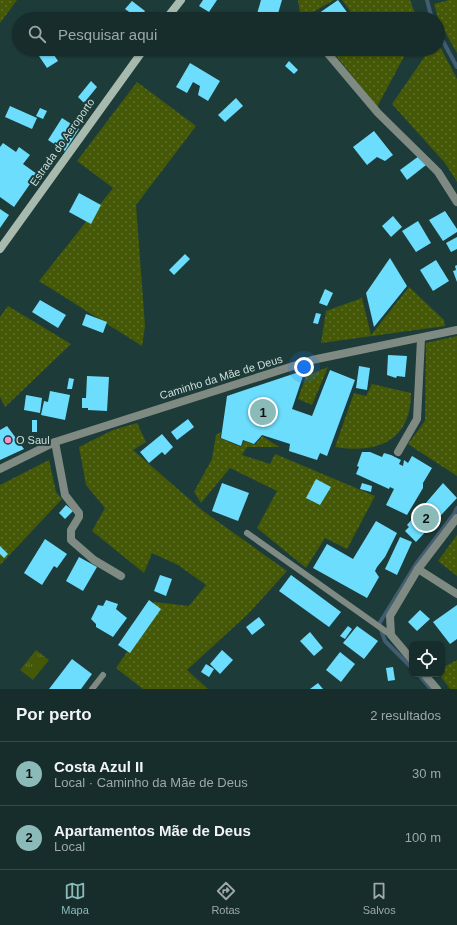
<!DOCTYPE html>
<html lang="pt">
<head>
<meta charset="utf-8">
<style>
  :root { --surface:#162d2b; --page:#233937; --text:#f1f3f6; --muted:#9ea8a9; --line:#354947; --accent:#8bbbb9 }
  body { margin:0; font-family:Helvetica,sans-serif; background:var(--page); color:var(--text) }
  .controls { position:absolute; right:12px; bottom:12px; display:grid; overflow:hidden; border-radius:8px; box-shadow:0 1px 3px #0004 }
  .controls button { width:36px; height:36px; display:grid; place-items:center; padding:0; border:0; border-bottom:1px solid var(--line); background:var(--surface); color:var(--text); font:20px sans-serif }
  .you { position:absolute; left:304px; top:367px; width:14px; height:14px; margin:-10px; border:3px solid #fff; border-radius:50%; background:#1a73e8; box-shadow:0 0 0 6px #1a73e833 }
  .badge { display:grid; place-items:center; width:26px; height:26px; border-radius:50%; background:var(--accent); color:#111; font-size:13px; font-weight:700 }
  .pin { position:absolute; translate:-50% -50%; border:2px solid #fff; box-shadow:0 1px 4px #0006 }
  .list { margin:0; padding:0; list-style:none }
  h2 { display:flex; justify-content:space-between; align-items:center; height:52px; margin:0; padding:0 16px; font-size:17px }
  h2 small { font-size:13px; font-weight:400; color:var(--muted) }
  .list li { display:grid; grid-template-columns:26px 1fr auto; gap:12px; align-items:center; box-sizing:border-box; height:64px; padding:0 16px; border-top:1px solid var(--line) }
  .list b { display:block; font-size:15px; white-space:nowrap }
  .list p { margin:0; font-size:13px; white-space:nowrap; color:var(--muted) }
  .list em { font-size:13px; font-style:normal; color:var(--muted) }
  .icon { flex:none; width:22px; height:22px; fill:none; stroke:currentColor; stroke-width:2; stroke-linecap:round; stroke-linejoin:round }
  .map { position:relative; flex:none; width:457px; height:689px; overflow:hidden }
  .search { position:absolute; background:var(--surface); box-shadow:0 1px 3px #0004; left:12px; right:12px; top:12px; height:44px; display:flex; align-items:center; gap:10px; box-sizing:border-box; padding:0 14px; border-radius:22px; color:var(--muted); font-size:15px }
  .sheet { height:180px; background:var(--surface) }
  nav { display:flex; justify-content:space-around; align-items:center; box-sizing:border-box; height:56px; border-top:1px solid var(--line); background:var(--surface); font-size:11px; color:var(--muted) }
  nav a { display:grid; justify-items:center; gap:2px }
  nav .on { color:var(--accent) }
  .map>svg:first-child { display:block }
  .grass { fill:url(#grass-dots) }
  .park { fill:url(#park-tufts) }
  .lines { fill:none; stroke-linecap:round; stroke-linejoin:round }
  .stream { stroke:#425d71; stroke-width:4 }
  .building { fill:#6dddfd }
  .lane { stroke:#7f8a83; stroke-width:6 }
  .street { stroke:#7f8a83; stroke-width:8 }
  .secondary { stroke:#a8baae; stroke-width:8 }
  .poi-dot { fill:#f990ca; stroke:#1d3c39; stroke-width:1.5 }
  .labels { text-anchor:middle; stroke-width:4; stroke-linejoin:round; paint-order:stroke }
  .street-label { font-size:11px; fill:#cedfdd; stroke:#1d3c39 }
  .poi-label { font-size:11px; fill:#cedfdd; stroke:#1d3c39; text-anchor:start }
</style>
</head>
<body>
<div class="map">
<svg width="457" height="689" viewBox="0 0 457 689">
  <defs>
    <pattern id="grass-dots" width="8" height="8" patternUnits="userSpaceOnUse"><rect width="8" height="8" fill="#445807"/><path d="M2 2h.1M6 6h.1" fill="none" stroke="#5e702b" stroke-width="1.8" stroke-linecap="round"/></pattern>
    <pattern id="park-tufts" width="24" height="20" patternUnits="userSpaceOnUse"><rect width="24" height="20" fill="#445807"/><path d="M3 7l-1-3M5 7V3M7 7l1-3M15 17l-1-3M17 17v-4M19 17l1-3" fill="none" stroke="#5e702b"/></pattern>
  </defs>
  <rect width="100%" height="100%" fill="#1d3c39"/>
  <g class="grass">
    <polygon points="0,0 17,0 0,23"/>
    <polygon points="298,0 334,0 301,19"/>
    <polygon points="342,0 410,0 417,19 356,19"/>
    <polygon points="449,0 457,0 457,53 439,21 434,4"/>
    <polygon points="438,43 457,79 457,182 445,163 392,104 430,49 438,49"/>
    <polygon points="340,49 408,49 377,107 334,53"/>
    <polygon points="137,82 196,126 136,205 145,326 142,346 39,281 113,188 77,161"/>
    <polygon points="409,287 444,320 445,326 321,343 326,311 362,298 371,335"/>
    <polygon points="8,306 71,344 5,407 0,397 0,317"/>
    <polygon points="457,336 457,476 408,444 425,421 426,343"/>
    <polygon points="328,367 312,405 298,399 306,376"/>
    <path d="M 372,384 L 411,393 C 411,441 377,454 335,447 L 354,393 L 366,396 Z"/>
    <polygon points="137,423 146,442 133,450 203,511 287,571 248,614 187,670 208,689 143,689 116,668 146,624 154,602 189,606 206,585 178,565 152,553 144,573 92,531 105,508 86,485 79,447 113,430"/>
    <polygon points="221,432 220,438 241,447 244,441 255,445 262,436 279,447 247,447 242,455 270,464 275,454 375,496 347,549 325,538 306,568 257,528 277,491 230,468 201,503 194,492 212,459 216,435"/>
    <polygon points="49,460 56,492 62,499 0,565 0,485"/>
    <polygon points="457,535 457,576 438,561"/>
    <polygon points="457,660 457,689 450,689 439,674 442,674 442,668"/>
  </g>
  <polygon class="park" points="36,650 49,660 33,680 20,670"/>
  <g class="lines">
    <g class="stream">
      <polyline points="427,0 432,19"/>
      <polyline points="438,32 457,67"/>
      <polyline points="412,668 385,641 379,624 416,564 454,514 457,508"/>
      <polyline points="418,674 431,689"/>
    </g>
  </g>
  <g class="building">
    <polygon points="203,0 217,0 209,12 199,6"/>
    <polygon points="261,0 282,0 277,17 257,14"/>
    <polygon points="338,0 352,19 313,19 312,18"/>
    <polygon points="132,1 145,11 139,19 125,9"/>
    <polygon points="113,14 119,19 109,19"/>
    <polygon points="37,49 50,49 58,61 47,68 35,50"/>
    <polygon points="289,61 298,70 294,74 285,66"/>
    <polygon points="190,63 220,81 208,101 198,95 200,86 193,82 187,93 176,87"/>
    <polygon points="91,81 97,87 84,103 78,97"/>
    <polygon points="236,98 243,106 225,122 218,115"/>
    <polygon points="10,106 37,118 32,129 5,117"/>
    <polygon points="40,108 47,111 43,119 36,116"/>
    <polygon points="62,118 79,129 65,151 48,140"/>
    <polygon points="374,131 393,155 385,161 377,157 367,165 353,147"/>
    <polygon points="3,143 16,152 19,147 30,155 23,164 37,174 14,207 0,197 0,147"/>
    <polygon points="419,156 426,165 407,180 400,170"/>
    <polygon points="79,193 101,205 91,224 69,212"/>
    <polygon points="0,209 9,215 0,228"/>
    <polygon points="445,211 457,229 457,232 443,241 429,220"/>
    <polygon points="393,216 402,227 391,237 382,226"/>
    <polygon points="418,221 431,243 416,252 402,231"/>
    <polygon points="457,237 457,249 451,252 446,243"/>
    <polygon points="185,254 190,259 174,275 169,270"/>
    <polygon points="390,258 407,286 374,327 366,293"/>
    <polygon points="436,260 449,281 433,291 420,270"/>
    <polygon points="457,265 457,282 453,271 456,270 455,266"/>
    <polygon points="325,289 333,293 327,306 319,303"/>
    <polygon points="40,300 66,315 58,328 32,312"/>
    <polygon points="316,313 321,314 318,324 313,323"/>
    <polygon points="86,314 107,322 103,333 82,325"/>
    <polygon points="388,355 407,356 405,377 397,376 396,378 387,375"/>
    <polygon points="359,366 370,368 367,390 356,388"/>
    <polygon points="305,370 292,409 312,416 330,370 355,380 327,456 320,453 317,460 289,451 290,444 262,435 254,444 243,440 241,446 221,438 227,396"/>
    <polygon points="87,376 109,377 107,411 88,410 88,408 82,408 82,398 86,398"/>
    <polygon points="69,378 74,379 72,389 67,389"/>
    <polygon points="50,391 70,395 65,420 41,415 44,401 48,402"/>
    <polygon points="26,395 42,398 40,413 24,410"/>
    <polygon points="188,419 194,427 177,440 171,432"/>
    <rect x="32" y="420" width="5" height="12"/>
    <polygon points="7,426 24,449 0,460 0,430"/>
    <polygon points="162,434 173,447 165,455 162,452 149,463 140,452"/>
    <polygon points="362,452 370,452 382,457 384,453 391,455 401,460 399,464 403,466 404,460 408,463 412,456 432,468 423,483 423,488 407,515 386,505 394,489 390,487 389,489 356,474 359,467 357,466"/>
    <polygon points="316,479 331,487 320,505 306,498"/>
    <polygon points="222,483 249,493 238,521 212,511"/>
    <polygon points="362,483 372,486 371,492 360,489"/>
    <polygon points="443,483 457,498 416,542 405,531 409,527 407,525"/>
    <polygon points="66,505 73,511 65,519 59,513"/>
    <polygon points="376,521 397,533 385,557 377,567 375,571 379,577 367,598 313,568 327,544 353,559"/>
    <polygon points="400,537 412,542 397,575 385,569"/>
    <polygon points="45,539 67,554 57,568 54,566 42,585 24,573"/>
    <polygon points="0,546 8,554 4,558 0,554"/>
    <polygon points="79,557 97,567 83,591 66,581"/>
    <polygon points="160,575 172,579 166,596 154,591"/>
    <polygon points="291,575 341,612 329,627 279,591"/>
    <polygon points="106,600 118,604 116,609 127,618 113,637 96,627 96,624 91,619 98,605 103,606"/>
    <polygon points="149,600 161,609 130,653 118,645"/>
    <polygon points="457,605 457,639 450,644 433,622"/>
    <polygon points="420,610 430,619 417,631 408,622"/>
    <polygon points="259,617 265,625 252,635 246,627"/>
    <polygon points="348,626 352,629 345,639 340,636"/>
    <polygon points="357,626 378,641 364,659 343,643"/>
    <polygon points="310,632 323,648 314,656 300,641"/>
    <polygon points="222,650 233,660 220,674 210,664"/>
    <polygon points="340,652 355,664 341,682 326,670"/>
    <polygon points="72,659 92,674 81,689 49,689"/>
    <polygon points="206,664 214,669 209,677 201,672"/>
    <polygon points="393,667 395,680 388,681 386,668"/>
    <polygon points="318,683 323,689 310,689"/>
  </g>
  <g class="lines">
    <g class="lane">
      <polyline points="247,533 391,635"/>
      <polyline points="92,689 103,675"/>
    </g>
    <g class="street">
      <polyline points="324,49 378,113 438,172 457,202"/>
      <polyline points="55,442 65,495 79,513 79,517 71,530 71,540 94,560 121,576"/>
      <polyline points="398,452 417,419 421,339"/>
      <polyline points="0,469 55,442 312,360 457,330"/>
      <polyline points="418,569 457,594"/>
      <polyline points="412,660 391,635 390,616 418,569 457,518"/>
      <polyline points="424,674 437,689"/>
    </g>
    <g class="secondary">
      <polyline points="166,19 181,0"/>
      <polyline points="0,249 144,49"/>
    </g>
  </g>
  <circle class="poi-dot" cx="8" cy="440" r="4"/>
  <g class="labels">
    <g class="street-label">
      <text transform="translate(62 142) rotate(-55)" y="4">Estrada do Aeroporto</text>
      <text transform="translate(221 377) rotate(-17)" y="4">Caminho da Mãe de Deus</text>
    </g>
    <g class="poi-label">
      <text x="16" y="444">O Saul</text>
    </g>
  </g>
</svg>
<div class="controls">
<button><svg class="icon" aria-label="locate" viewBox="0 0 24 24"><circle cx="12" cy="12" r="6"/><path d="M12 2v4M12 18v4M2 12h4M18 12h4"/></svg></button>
</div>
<div class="you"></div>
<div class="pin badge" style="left:263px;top:412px">1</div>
<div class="pin badge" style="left:426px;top:518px">2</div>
<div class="search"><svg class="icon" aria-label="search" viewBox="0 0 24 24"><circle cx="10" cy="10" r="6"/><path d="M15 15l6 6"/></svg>Pesquisar aqui</div>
</div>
<section class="sheet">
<h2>Por perto<small>2 resultados</small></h2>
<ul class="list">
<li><span class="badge">1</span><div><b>Costa Azul II</b><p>Local · Caminho da Mãe de Deus</p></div><em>30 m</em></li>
<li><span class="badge">2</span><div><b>Apartamentos Mãe de Deus</b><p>Local</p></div><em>100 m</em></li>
</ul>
</section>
<nav>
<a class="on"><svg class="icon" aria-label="map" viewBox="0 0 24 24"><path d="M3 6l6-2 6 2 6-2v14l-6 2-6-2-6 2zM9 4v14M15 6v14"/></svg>Mapa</a>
<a><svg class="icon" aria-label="directions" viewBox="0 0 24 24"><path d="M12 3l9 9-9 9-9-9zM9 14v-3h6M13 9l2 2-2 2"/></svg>Rotas</a>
<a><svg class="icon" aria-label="saved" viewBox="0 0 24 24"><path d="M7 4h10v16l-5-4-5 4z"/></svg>Salvos</a>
</nav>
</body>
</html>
